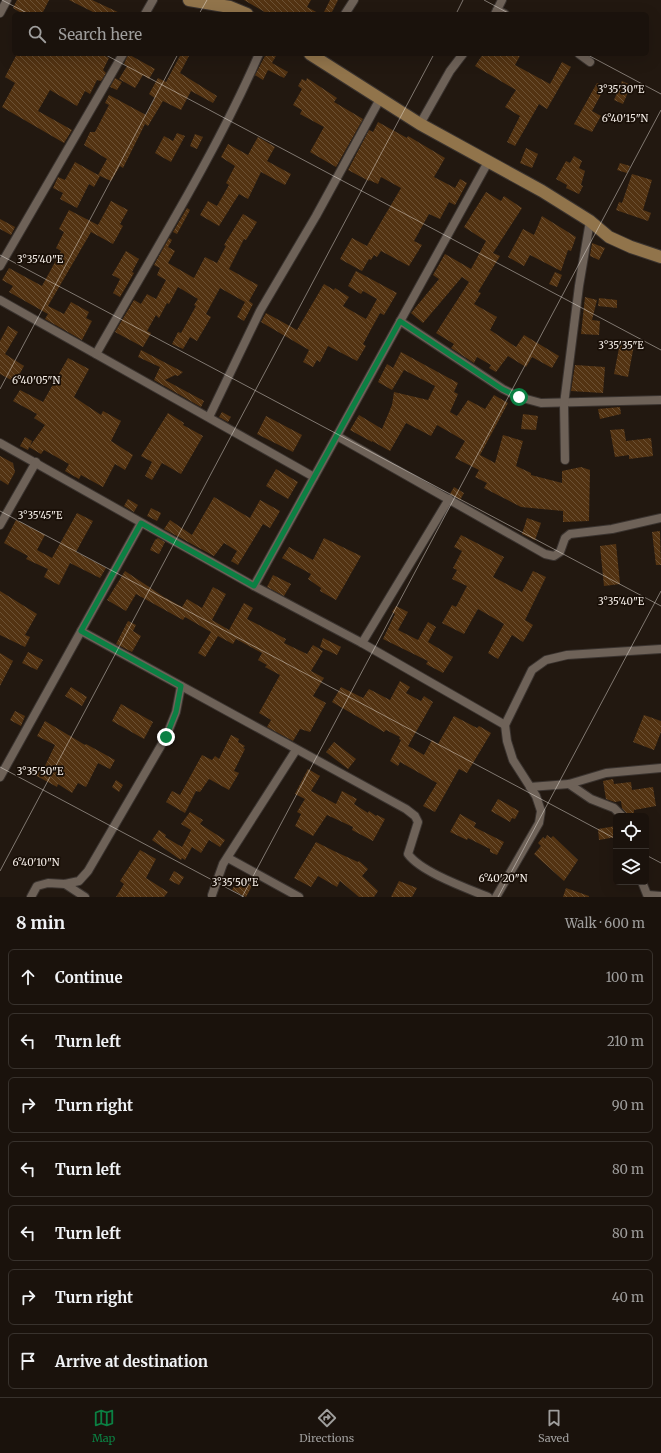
<!DOCTYPE html>
<html lang="en">
<head>
<meta charset="utf-8">
<style>
  :root { --surface:#1a120c; --page:#231b15; --text:#f1f3f6; --muted:#9f9e9d; --line:#38322d; --accent:#0b8043 }
  body { margin:0; font-family:Merriweather,serif; background:var(--page); color:var(--text) }
  .controls { position:absolute; right:12px; bottom:12px; display:grid; overflow:hidden; border-radius:6px; box-shadow:0 4px 16px #0002 }
  .controls button { width:36px; height:36px; display:grid; place-items:center; padding:0; border:0; border-bottom:1px solid var(--line); background:var(--surface); color:var(--text); font:20px sans-serif }
  .stop { position:absolute; width:12px; height:12px; margin:-9px; border:3px solid #0b8043; border-radius:50%; background:#fff }
  .stop.end { background:#0b8043; border-color:#fff; box-shadow:0 1px 4px #0008 }
  .list { margin:0; padding:0; list-style:none }
  h2 { display:flex; justify-content:space-between; align-items:center; height:52px; margin:0; padding:0 16px; font-size:17px }
  h2 small { font-size:13px; font-weight:400; color:var(--muted) }
  .list li { display:grid; grid-template-columns:26px 1fr auto; gap:12px; align-items:center; box-sizing:border-box; height:56px; margin:0 8px 8px; padding:0 8px; border:1px solid var(--line); border-radius:6px }
  .list b { display:block; font-size:15px; white-space:nowrap }
  .list em { font-size:13px; font-style:normal; color:var(--muted) }
  .icon { flex:none; width:22px; height:22px; fill:none; stroke:currentColor; stroke-width:2; stroke-linecap:round; stroke-linejoin:round }
  .map { position:relative; flex:none; width:661px; height:897px; overflow:hidden }
  .search { position:absolute; background:var(--surface); box-shadow:0 4px 16px #0002; left:12px; right:12px; top:12px; height:44px; display:flex; align-items:center; gap:10px; box-sizing:border-box; padding:0 14px; border-radius:6px; color:var(--muted); font-size:15px }
  .sheet { height:500px; background:var(--surface) }
  nav { display:flex; justify-content:space-around; align-items:center; box-sizing:border-box; height:56px; border-top:1px solid var(--line); background:var(--surface); font-size:11px; color:var(--muted) }
  nav a { display:grid; justify-items:center; gap:2px }
  nav .on { color:var(--accent) }
  .map>svg:first-child { display:block }
  .building { fill:url(#building-back-hatch) }
  .lines { fill:none; stroke-linecap:round; stroke-linejoin:round }
  .street-casing { stroke:#3a332f; stroke-width:10 }
  .secondary-casing { stroke:#3a332f; stroke-width:14 }
  .street { stroke:#6e6258; stroke-width:8 }
  .secondary { stroke:#91744b; stroke-width:12 }
  .route { stroke:#0b8043; stroke-width:5 }
  .ticks { fill:none; stroke:#f4ede7; stroke-width:1; stroke-opacity:0.45 }
  .ticks-label { font-size:10px; text-anchor:middle; fill:#f4ede7; stroke:#190f07; stroke-width:3.5; stroke-linejoin:round; paint-order:stroke }
</style>
</head>
<body>
<div class="map">
<svg width="661" height="897" viewBox="0 0 661 897">
  <defs>
    <pattern id="building-back-hatch" width="6" height="6" patternUnits="userSpaceOnUse"><rect width="6" height="6" fill="#533312"/><path d="M-1 5l2 2M0 0l6 6M5-1l2 2" fill="none" stroke="#6c5134"/></pattern>
  </defs>
  <rect width="100%" height="100%" fill="#221810"/>
  <g class="building">
    <polygon points="17,0 49,0 42,14 23,14 13,8"/>
    <polygon points="69,0 92,0 122,14 97,14"/>
    <polygon points="244,0 311,0 307,7 320,14 268,14"/>
    <polygon points="330,0 338,0 331,14 323,14"/>
    <polygon points="17,54 101,54 109,58 103,70 106,73 101,81 97,80 90,94 85,91 77,106 50,90 38,111 72,130 64,143 2,107 15,83 5,77"/>
    <polygon points="128,54 155,69 149,79 143,75 135,88 119,79 127,66 124,64"/>
    <polygon points="181,54 190,54 180,73 217,96 213,103 191,91 181,110 163,101 148,126 145,124 123,168 120,166 111,181 98,175 107,159 84,145 90,132 95,132 109,105 105,103 109,95 146,115 155,98 149,94 158,78 166,82"/>
    <polygon points="266,54 277,54 272,63 288,72 284,78 268,70 263,80 255,75"/>
    <polygon points="483,54 521,54 515,65 550,84 562,62 571,67 547,109 539,104 515,146 507,142 520,116 505,107 516,90 475,66"/>
    <polygon points="115,78 122,82 117,90 110,87"/>
    <polygon points="307,78 337,98 334,102 363,119 336,167 310,152 324,127 300,114 302,110 293,105 302,89 298,86 302,79 306,81"/>
    <polygon points="622,81 631,85 623,104 614,100"/>
    <polygon points="597,83 605,87 592,111 601,116 592,132 574,124"/>
    <polygon points="378,122 407,138 408,136 445,158 434,177 455,188 460,179 467,183 455,205 449,202 440,219 429,214 414,241 422,245 409,266 381,251 377,257 374,255 371,260 369,259 362,271 340,259 352,238 367,246 368,244 401,188 381,177 378,184 369,180 369,181 348,170 369,130 373,132"/>
    <polygon points="177,133 185,136 171,162 155,153 164,136 173,141"/>
    <polygon points="195,134 203,137 197,149 190,146"/>
    <polygon points="258,137 275,147 267,161 291,174 285,185 261,172 248,199 239,194 219,226 200,215 208,201 217,206 229,185 226,183 235,166 221,157 228,144 248,155"/>
    <polygon points="526,148 538,154 532,168 520,163"/>
    <polygon points="574,156 582,161 579,168 585,171 581,185 583,186 579,194 566,188 567,185 556,179 566,161 570,163"/>
    <polygon points="75,162 100,176 94,187 89,184 77,208 60,199 63,193 53,188 58,177 65,180"/>
    <polygon points="620,163 630,166 627,173 617,170"/>
    <polygon points="632,174 652,180 643,210 651,213 648,221 616,210 619,202 622,203"/>
    <polygon points="486,192 501,201 504,196 522,208 493,253 500,256 478,292 481,293 474,304 497,317 490,330 516,347 524,335 559,356 552,368 532,357 526,367 508,356 496,372 489,368 491,365 477,357 474,363 451,348 454,344 436,333 469,282 462,277 423,323 411,313 439,279 433,275 445,254 471,269 486,241 464,227"/>
    <polygon points="111,201 128,210 120,224 123,226 113,244 91,232 48,306 64,314 71,302 89,312 86,318 92,321 82,340 45,319 48,314 9,292 13,286 2,280 9,268 42,286 61,251 56,248 64,232 59,229 69,210 98,225"/>
    <polygon points="187,208 190,210 177,234 173,232"/>
    <polygon points="243,214 257,222 246,240 244,239 229,269 258,285 249,301 253,304 244,321 237,317 245,302 220,288 206,314 211,317 197,341 190,337 183,349 172,344 178,332 181,333 196,306 194,305 198,299 178,287 169,304 167,303 159,318 156,315 147,331 151,333 143,347 115,332 134,300 141,304 147,294 156,299 166,280 157,275 160,268 154,265 169,238 172,240 168,247 175,251 168,263 194,278 205,257 217,263 226,246 224,245"/>
    <polygon points="542,216 576,237 571,251 568,250 561,271 530,255 524,266 508,257 523,229 534,235"/>
    <polygon points="0,219 15,227 11,235 0,229"/>
    <polygon points="592,243 605,248 599,260 590,256"/>
    <polygon points="126,251 139,259 132,272 134,273 120,297 113,293 120,279 112,275"/>
    <polygon points="356,271 397,293 384,315 380,313 363,344 366,346 357,361 328,346 320,362 317,360 313,367 303,362 309,350 261,322 266,313 297,330 324,284 334,290 335,288 349,297 343,306 366,319 377,299 363,291 361,294 348,286"/>
    <polygon points="555,272 562,275 557,287 549,284"/>
    <polygon points="585,297 597,300 592,320 600,321 599,335 581,334"/>
    <polygon points="599,298 617,300 617,308 598,306"/>
    <polygon points="8,326 18,332 5,354 24,366 15,382 0,374 0,341"/>
    <polygon points="620,343 634,345 628,377 614,374"/>
    <polygon points="141,350 183,372 178,376 175,375 165,380 204,401 201,407 154,380 160,367 138,357"/>
    <polygon points="401,352 458,383 454,392 458,394 450,412 457,416 468,400 485,409 494,395 508,403 480,455 495,463 503,435 523,441 516,466 531,473 531,475 562,483 562,471 581,467 590,470 589,521 563,522 563,511 521,507 484,488 487,483 475,477 479,470 455,458 465,441 437,425 431,436 406,423 390,451 372,441 372,442 350,430 359,415 382,429 392,405 394,392 428,400 435,386 404,370 392,390 378,382 387,364 393,368"/>
    <polygon points="68,358 89,369 74,397 101,415 103,411 121,421 111,441 133,455 125,470 115,464 103,487 81,475 79,479 65,471 69,464 44,450 41,454 29,447 28,450 20,446 25,437 32,441 30,446 45,425 34,418 37,414 13,401 20,390 43,402"/>
    <polygon points="575,365 605,367 603,393 571,391"/>
    <polygon points="620,407 621,414 600,419 598,409"/>
    <polygon points="222,412 231,417 228,422 219,417"/>
    <polygon points="168,413 184,423 183,425 203,436 181,474 162,463 152,480 145,476 152,462 141,456"/>
    <polygon points="523,414 538,416 536,430 521,429"/>
    <polygon points="266,416 302,435 293,452 257,434"/>
    <polygon points="624,429 626,441 651,438 653,456 629,459 629,455 615,457 610,430"/>
    <polygon points="0,456 13,463 15,472 8,485 0,480"/>
    <polygon points="276,469 298,482 288,499 266,486"/>
    <polygon points="454,487 464,493 460,500 450,494"/>
    <polygon points="214,497 250,518 260,500 280,511 270,528 263,524 238,565 231,561 237,551 224,543 214,556 164,529 170,520 192,535"/>
    <polygon points="128,499 138,505 134,512 124,506"/>
    <polygon points="151,508 161,513 157,521 147,516"/>
    <polygon points="77,513 93,521 76,552 106,568 100,578 70,563 59,585 44,577 48,569 26,559 28,556 4,543 16,520 45,535 37,550 52,558"/>
    <polygon points="527,518 541,523 535,540 522,534"/>
    <polygon points="660,531 661,565 656,565 652,532"/>
    <polygon points="461,535 504,557 493,577 522,592 533,571 546,577 525,620 533,625 523,642 512,635 498,659 488,653 504,624 478,609 464,634 442,623 452,605 456,607 467,586 452,579 457,570 453,568 462,551 454,547"/>
    <polygon points="158,538 165,542 159,554 150,550 155,540"/>
    <polygon points="324,538 361,556 336,600 320,591 321,588 308,579 311,574 282,558 289,547 313,560"/>
    <polygon points="616,544 620,584 604,586 600,546"/>
    <polygon points="125,571 164,597 182,607 187,599 202,608 213,587 226,594 212,620 229,630 244,603 253,608 247,619 286,639 284,643 307,654 313,645 323,651 311,671 324,678 313,696 326,703 310,732 300,729 293,741 267,727 271,720 259,713 280,675 265,667 267,665 258,660 262,653 236,639 233,644 218,636 205,657 198,653 211,632 185,617 183,620 136,594 126,611 107,600"/>
    <polygon points="273,575 291,584 284,596 267,587"/>
    <polygon points="0,591 37,614 25,635 30,637 25,647 0,635"/>
    <polygon points="396,606 408,612 398,630 418,640 428,622 436,627 428,642 453,657 443,673 426,664 428,661 383,639 395,614 392,612"/>
    <polygon points="128,621 136,625 133,631 141,636 132,652 116,644"/>
    <polygon points="323,638 341,647 337,655 320,647"/>
    <polygon points="28,652 43,660 37,670 22,663"/>
    <polygon points="0,653 13,661 0,686"/>
    <polygon points="400,681 410,687 406,693 421,701 424,696 433,702 408,746 424,755 432,740 438,744 454,716 477,728 479,726 491,733 467,773 459,769 435,812 423,806 437,783 400,762 398,766 390,761 401,740 399,739 400,737 386,730 384,732 332,702 341,687 363,698 369,689 390,700"/>
    <polygon points="71,687 87,697 82,706 65,696"/>
    <polygon points="121,704 153,722 144,739 112,721"/>
    <polygon points="15,711 25,716 21,726 10,720"/>
    <polygon points="644,715 661,721 661,732 654,750 633,742"/>
    <polygon points="45,721 85,745 86,744 115,760 110,769 98,763 86,787 78,783 72,793 58,784 57,787 35,775 40,766 44,768 55,745 37,736"/>
    <polygon points="231,735 239,739 238,742 245,746 243,748 245,749 234,771 239,773 229,790 209,779 200,792 196,791 185,813 166,802 172,791 180,795 202,755 212,760 215,756 219,759"/>
    <polygon points="334,742 356,759 348,769 326,752"/>
    <polygon points="308,769 320,776 311,791 336,804 342,791 357,799 354,804 368,813 369,811 376,816 377,815 385,819 373,841 352,830 353,827 327,815 313,836 295,826 301,814 297,812 305,799 295,794"/>
    <polygon points="613,779 614,784 631,782 632,790 653,787 656,806 634,810 634,813 627,814 622,808 621,801 615,802 606,799 603,781"/>
    <polygon points="116,780 123,785 119,792 112,787"/>
    <polygon points="498,799 519,811 515,819 512,818 510,822 491,811"/>
    <polygon points="190,812 203,820 200,824 225,840 220,847 209,840 201,853 192,847 185,860 182,858 181,860 152,840 159,830 166,835 165,837 182,847 191,830 181,824"/>
    <polygon points="460,814 476,823 474,827 504,842 497,855 490,852 490,849 468,838 467,840 450,832"/>
    <polygon points="616,826 616,837 599,840 598,829"/>
    <polygon points="547,835 551,838 553,836 578,860 564,881 534,854 541,846 538,843 543,837 545,839"/>
    <polygon points="316,842 336,852 358,862 359,861 368,869 362,876 378,891 374,897 359,897 340,881 337,887 318,876 311,887 294,878"/>
    <polygon points="140,850 156,859 146,878 168,892 164,897 116,897 124,884 120,881"/>
    <polygon points="174,871 184,877 179,885 169,880"/>
    <polygon points="238,879 252,886 246,897 232,890"/>
    <polygon points="399,881 417,888 412,897 391,897"/>
    <polygon points="566,888 589,896 589,897 563,897"/>
  </g>
  <g class="lines">
    <g class="street-casing">
      <g id="street">
        <polyline points="497,10 505,14"/>
        <polyline points="0,13 7,0"/>
        <polyline points="145,14 153,0"/>
        <polyline points="345,14 354,0"/>
        <polyline points="495,14 502,0"/>
        <polyline points="579,54 590,62"/>
        <polyline points="420,124 450,71 463,54"/>
        <polyline points="0,266 123,54"/>
        <polyline points="0,300 314,477"/>
        <polyline points="400,321 503,389 519,397 541,403 661,400"/>
        <path d="M 96,354 C 152,255 213,159 259,54"/>
        <polyline points="209,417 260,311 316,216 380,99"/>
        <polyline points="337,436 545,554 554,556 560,552 565,538 570,534 612,529 661,518"/>
        <polyline points="0,443 254,586 362,643 505,725"/>
        <polyline points="565,460 564,404 579,286 590,221"/>
        <polyline points="0,525 36,462"/>
        <polyline points="254,586 488,162"/>
        <path d="M 81,631 L 406,809 L 415,816 L 418,822 L 408,854 C 421,872 466,888 488,897"/>
        <polyline points="362,643 449,499"/>
        <polyline points="0,777 141,523"/>
        <polyline points="569,784 591,799 614,808 622,816"/>
        <polyline points="530,787 569,784 606,773 661,768"/>
        <polyline points="228,858 299,897"/>
        <polyline points="642,882 648,897"/>
        <polyline points="65,884 85,897"/>
        <polyline points="212,895 223,864 296,750"/>
        <polyline points="648,895 661,896"/>
        <polyline points="31,897 37,886 48,883 65,884 79,881 88,871 166,737 176,712 181,686"/>
        <polyline points="496,897 539,823 541,811 536,796 513,760 507,741 505,725 532,670 546,660 567,655 661,649"/>
      </g>
    </g>
    <g class="secondary-casing">
      <g id="secondary">
        <polyline points="189,0 230,7 247,14"/>
        <polyline points="310,54 420,124 542,191 590,221 609,237 631,247 661,257"/>
      </g>
    </g>
    <use href="#street" class="street"/>
    <use href="#secondary" class="secondary"/>
  </g>
  <g class="lines">
    <polyline class="route" points="166,737 176,712 181,686 81,631 141,523 254,586 400,321 502,389 519,397"/>
  </g>
  <path class="ticks" d="M 2,0 L 29,14M 484,0 L 510,14M 199,14 L 207,0M 456,14 L 463,0M 104,54 L 661,350M 586,54 L 661,94M 0,255 L 661,606M 0,389 L 178,54M 0,511 L 616,839M 0,767 L 244,897M 646,855 L 661,863M 0,871 L 434,54M 242,897 L 661,110M 498,897 L 661,591"/>
  <g class="ticks-label">
    <text x="621" y="93">3°35'30"E</text>
    <text x="625" y="122">6°40'15"N</text>
    <text x="40" y="263">3°35'40"E</text>
    <text x="621" y="349">3°35'35"E</text>
    <text x="36" y="384">6°40'05"N</text>
    <text x="40" y="519">3°35'45"E</text>
    <text x="621" y="605">3°35'40"E</text>
    <text x="40" y="775">3°35'50"E</text>
    <text x="36" y="866">6°40'10"N</text>
    <text x="503" y="882">6°40'20"N</text>
    <text x="235" y="886">3°35'50"E</text>
  </g>
</svg>
<div class="controls">
<button><svg class="icon" aria-label="locate" viewBox="0 0 24 24"><circle cx="12" cy="12" r="6"/><path d="M12 2v4M12 18v4M2 12h4M18 12h4"/></svg></button>
<button><svg class="icon" aria-label="layers" viewBox="0 0 24 24"><path d="M12 4l9 5-9 5-9-5zM3 14l9 5 9-5"/></svg></button>
</div>
<div class="stop" style="left:519px;top:397px"></div>
<div class="stop end" style="left:166px;top:737px"></div>
<div class="search"><svg class="icon" aria-label="search" viewBox="0 0 24 24"><circle cx="10" cy="10" r="6"/><path d="M15 15l6 6"/></svg>Search here</div>
</div>
<section class="sheet">
<h2>8 min<small>Walk · 600 m</small></h2>
<ul class="list">
<li><svg class="icon" aria-label="ahead" viewBox="0 0 24 24"><path d="M12 20V5M6 11l6-6 6 6"/></svg><div><b>Continue</b></div><em>100 m</em></li>
<li><svg class="icon" aria-label="left" viewBox="0 0 24 24"><path d="M17 20v-9H6M10 6l-5 5 5 5"/></svg><div><b>Turn left</b></div><em>210 m</em></li>
<li><svg class="icon" aria-label="right" viewBox="0 0 24 24"><path d="M7 20v-9h11M14 6l5 5-5 5"/></svg><div><b>Turn right</b></div><em>90 m</em></li>
<li><svg class="icon" aria-label="left" viewBox="0 0 24 24"><path d="M17 20v-9H6M10 6l-5 5 5 5"/></svg><div><b>Turn left</b></div><em>80 m</em></li>
<li><svg class="icon" aria-label="left" viewBox="0 0 24 24"><path d="M17 20v-9H6M10 6l-5 5 5 5"/></svg><div><b>Turn left</b></div><em>80 m</em></li>
<li><svg class="icon" aria-label="right" viewBox="0 0 24 24"><path d="M7 20v-9h11M14 6l5 5-5 5"/></svg><div><b>Turn right</b></div><em>40 m</em></li>
<li><svg class="icon" aria-label="arrive" viewBox="0 0 24 24"><path d="M6 21V4h12l-3 4 3 4H6"/></svg><div><b>Arrive at destination</b></div></li>
</ul>
</section>
<nav>
<a class="on"><svg class="icon" aria-label="map" viewBox="0 0 24 24"><path d="M3 6l6-2 6 2 6-2v14l-6 2-6-2-6 2zM9 4v14M15 6v14"/></svg>Map</a>
<a><svg class="icon" aria-label="directions" viewBox="0 0 24 24"><path d="M12 3l9 9-9 9-9-9zM9 14v-3h6M13 9l2 2-2 2"/></svg>Directions</a>
<a><svg class="icon" aria-label="saved" viewBox="0 0 24 24"><path d="M7 4h10v16l-5-4-5 4z"/></svg>Saved</a>
</nav>
</body>
</html>
